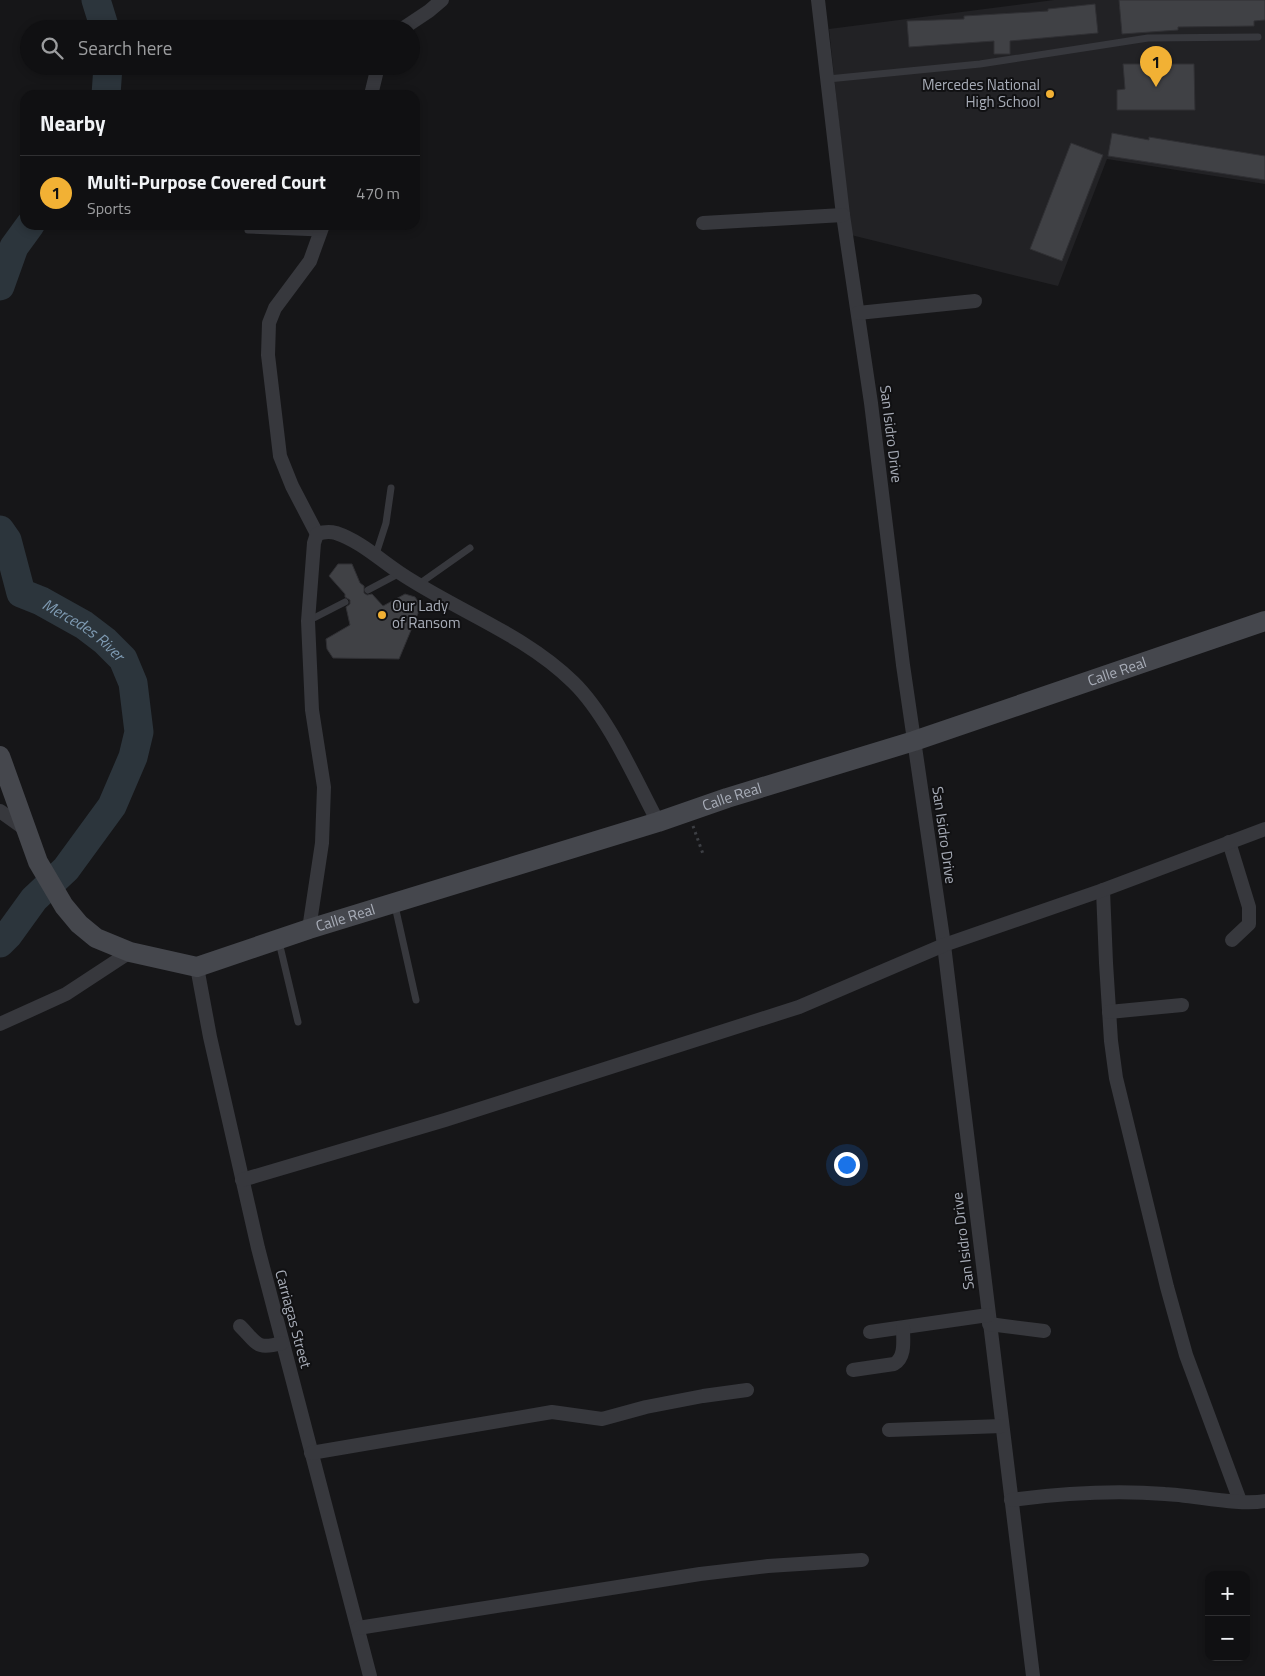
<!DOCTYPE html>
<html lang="en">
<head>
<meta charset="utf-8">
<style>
  :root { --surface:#101012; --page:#19191b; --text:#f1f3f6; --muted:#9c9d9f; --line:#303032; --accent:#f2b134 }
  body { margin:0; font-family:"Titillium Web",sans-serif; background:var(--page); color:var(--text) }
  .controls { position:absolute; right:15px; bottom:15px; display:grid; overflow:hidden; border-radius:10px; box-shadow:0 2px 8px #0003 }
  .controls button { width:45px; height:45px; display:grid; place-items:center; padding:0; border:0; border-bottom:1px solid var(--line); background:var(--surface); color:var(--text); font:25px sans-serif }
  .you { position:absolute; left:846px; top:1164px; width:18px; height:18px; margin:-12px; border:4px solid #fff; border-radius:50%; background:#1a73e8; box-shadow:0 0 0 8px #1a73e833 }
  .badge { display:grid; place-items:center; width:32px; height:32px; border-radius:50%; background:var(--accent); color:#111; font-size:16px; font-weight:700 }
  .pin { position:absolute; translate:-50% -41px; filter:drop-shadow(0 1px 2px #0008) }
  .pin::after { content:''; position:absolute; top:26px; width:18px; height:15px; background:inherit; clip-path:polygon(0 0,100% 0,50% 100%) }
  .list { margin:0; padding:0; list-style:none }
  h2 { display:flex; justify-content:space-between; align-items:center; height:65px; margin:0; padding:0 20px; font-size:21px }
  h2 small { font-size:16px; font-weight:400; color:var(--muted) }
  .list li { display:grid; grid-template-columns:32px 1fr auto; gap:15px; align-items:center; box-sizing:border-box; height:75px; padding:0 20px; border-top:1px solid var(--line) }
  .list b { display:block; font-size:19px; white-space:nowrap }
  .list p { margin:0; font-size:16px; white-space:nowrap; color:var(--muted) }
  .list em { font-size:16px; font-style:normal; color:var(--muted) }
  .icon { flex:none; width:28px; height:28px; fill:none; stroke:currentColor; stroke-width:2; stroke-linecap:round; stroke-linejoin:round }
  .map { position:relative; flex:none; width:1265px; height:1676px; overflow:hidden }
  .search { position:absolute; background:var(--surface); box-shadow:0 2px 8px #0003; left:20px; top:20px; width:400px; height:55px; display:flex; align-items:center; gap:12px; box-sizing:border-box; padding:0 18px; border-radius:28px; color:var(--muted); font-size:19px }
  .panel { position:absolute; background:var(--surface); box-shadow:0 2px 8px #0003; left:20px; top:90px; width:400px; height:140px; border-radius:15px }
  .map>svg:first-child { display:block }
  .built { fill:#222225 }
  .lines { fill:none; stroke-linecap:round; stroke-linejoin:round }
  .river { stroke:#2c353c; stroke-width:29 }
  .building { fill:#404145; stroke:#303034 }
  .path { stroke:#3d3f44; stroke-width:3; stroke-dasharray:2.5 4; stroke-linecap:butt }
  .lane { stroke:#37383d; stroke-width:7 }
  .street { stroke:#37383d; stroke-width:14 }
  .secondary { stroke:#45474d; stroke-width:20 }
  .poi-dot { fill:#f2b134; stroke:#111113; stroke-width:2 }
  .labels { text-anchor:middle; stroke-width:4; stroke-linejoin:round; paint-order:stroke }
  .poi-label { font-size:15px; fill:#a8adb8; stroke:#111113; text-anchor:end }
  .street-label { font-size:15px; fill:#a8adb8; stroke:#111113 }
  .water-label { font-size:16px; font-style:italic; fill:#7f9bb3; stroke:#111113 }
</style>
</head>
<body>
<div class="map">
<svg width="1265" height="1676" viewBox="0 0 1265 1676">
  <rect width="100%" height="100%" fill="#161618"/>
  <polygon class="built" points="1054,0 1265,0 1265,184 1107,159 1058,286 851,235 829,29"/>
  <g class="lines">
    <g class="river">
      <polyline points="96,0 105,29"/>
      <polyline points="106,95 108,66"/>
      <polyline points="0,286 14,247 30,225"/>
      <path id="s1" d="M 0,530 L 7,540 L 21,593 L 41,601 L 84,625 L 105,641 L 123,659 L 133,683 L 139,732 L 133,757 L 112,806 L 66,869 L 34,899 L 8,935 L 0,943"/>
    </g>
  </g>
  <g class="building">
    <polygon points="1119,0 1265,0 1265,20 1254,21 1254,26 1178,27 1178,30 1122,34"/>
    <polygon points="1095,4 1098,33 1010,41 1010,54 994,54 994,41 909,47 907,21 964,19 964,16 1048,11 1048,9"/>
    <polygon points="1123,64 1194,64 1195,110 1117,110 1117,90 1125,89"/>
    <polygon points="1112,133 1149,140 1149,137 1265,156 1265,180 1108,156"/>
    <polygon points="1071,143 1103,155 1062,261 1030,249"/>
    <polygon points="338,564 352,564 360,583 364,586 364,593 367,595 372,594 383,606 405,594 415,597 421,606 399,659 333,658 327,649 326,639 350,625 346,607 350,604 350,600 345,597 345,594 329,576"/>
  </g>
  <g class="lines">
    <polyline class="path" points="693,826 703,854"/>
    <g class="lane">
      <polyline points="828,79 980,64 1148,38 1258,37"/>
      <polyline points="248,230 320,233"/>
      <polyline points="376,554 386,523 391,488"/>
      <polyline points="419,584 470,548"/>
      <polyline points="368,590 400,573"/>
      <polyline points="308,621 345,602"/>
      <polyline points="395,906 416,1000"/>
      <polyline points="279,942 298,1022"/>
    </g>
    <g class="street">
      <polyline points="818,0 843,215 871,403 903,665 944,945 1033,1676"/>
      <polyline points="402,29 429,11 442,0"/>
      <polyline points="371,95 378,66"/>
      <polyline points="703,223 843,215"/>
      <polyline points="858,313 975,301"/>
      <polyline points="317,534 292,486 280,456 268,355 269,323 275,308 310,261 323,225"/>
      <polyline points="0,811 25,829"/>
      <polyline points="1229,842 1249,907 1249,924 1232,940"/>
      <polyline points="1103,890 1106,963 1111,1041 1116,1078 1167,1287 1186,1355 1240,1501"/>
      <path d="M 309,929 L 322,843 L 324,787 L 312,710 L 308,621 L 314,543 L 317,534 C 323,532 329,531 336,533 C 360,541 379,559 400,573 C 457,611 524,634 573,682 C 608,716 635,779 658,822"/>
      <polyline points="197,967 210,1037 258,1248 370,1676"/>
      <polyline points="1109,1012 1182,1005"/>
      <polyline points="0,1024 66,994 130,952"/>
      <polyline points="242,1180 445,1120 799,1007 944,945 1103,890 1265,829"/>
      <polyline points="989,1324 1044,1331"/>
      <path d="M 240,1326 C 258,1344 256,1350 282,1343"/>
      <polyline points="870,1332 988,1315"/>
      <path d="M 853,1370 L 894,1364 C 906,1357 903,1340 903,1328"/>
      <polyline points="889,1430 1002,1426"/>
      <polyline points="311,1453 552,1412 602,1419 646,1407 703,1396 747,1390"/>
      <path d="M 1011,1500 C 1064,1493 1112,1490 1165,1494 C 1193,1495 1239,1506 1265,1501"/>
      <polyline points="358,1628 700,1574 768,1566 862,1560"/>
    </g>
    <path class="secondary" id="s2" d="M 0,756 L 38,862 L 64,906 L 79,924 L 96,938 L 130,952 L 197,967 L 309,929 L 658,822 L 727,798 L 914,741 L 1265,621"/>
  </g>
  <g class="poi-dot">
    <circle cx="1050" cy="94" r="5"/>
    <circle cx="382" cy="615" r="5"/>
  </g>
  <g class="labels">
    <g class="poi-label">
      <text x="1040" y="90">Mercedes National<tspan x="1040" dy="17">High School</tspan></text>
      <text x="392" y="611" text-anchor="start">Our Lady<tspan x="392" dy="17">of Ransom</tspan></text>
    </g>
    <g class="street-label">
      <text transform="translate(891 434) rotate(83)" y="5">San Isidro Drive</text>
      <text dy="5" stroke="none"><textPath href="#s2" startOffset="1281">Calle Real</textPath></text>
      <text dy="5" stroke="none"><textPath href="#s2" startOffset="876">Calle Real</textPath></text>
      <text transform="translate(944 835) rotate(82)" y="5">San Isidro Drive</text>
      <text dy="5" stroke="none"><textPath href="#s2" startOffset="471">Calle Real</textPath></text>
      <text transform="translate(963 1241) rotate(-97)" y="5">San Isidro Drive</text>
      <text transform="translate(293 1319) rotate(75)" y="5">Carriagas Street</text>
    </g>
    <g class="water-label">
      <text dy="6" stroke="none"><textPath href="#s1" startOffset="140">Mercedes River</textPath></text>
    </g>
  </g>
</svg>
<div class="controls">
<button>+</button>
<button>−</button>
</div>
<div class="you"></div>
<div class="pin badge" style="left:1156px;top:87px">1</div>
<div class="search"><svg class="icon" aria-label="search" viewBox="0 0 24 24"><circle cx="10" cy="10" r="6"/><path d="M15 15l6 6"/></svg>Search here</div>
<section class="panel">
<h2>Nearby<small></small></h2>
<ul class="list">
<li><span class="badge">1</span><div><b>Multi-Purpose Covered Court</b><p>Sports</p></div><em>470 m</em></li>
</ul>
</section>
</div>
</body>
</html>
